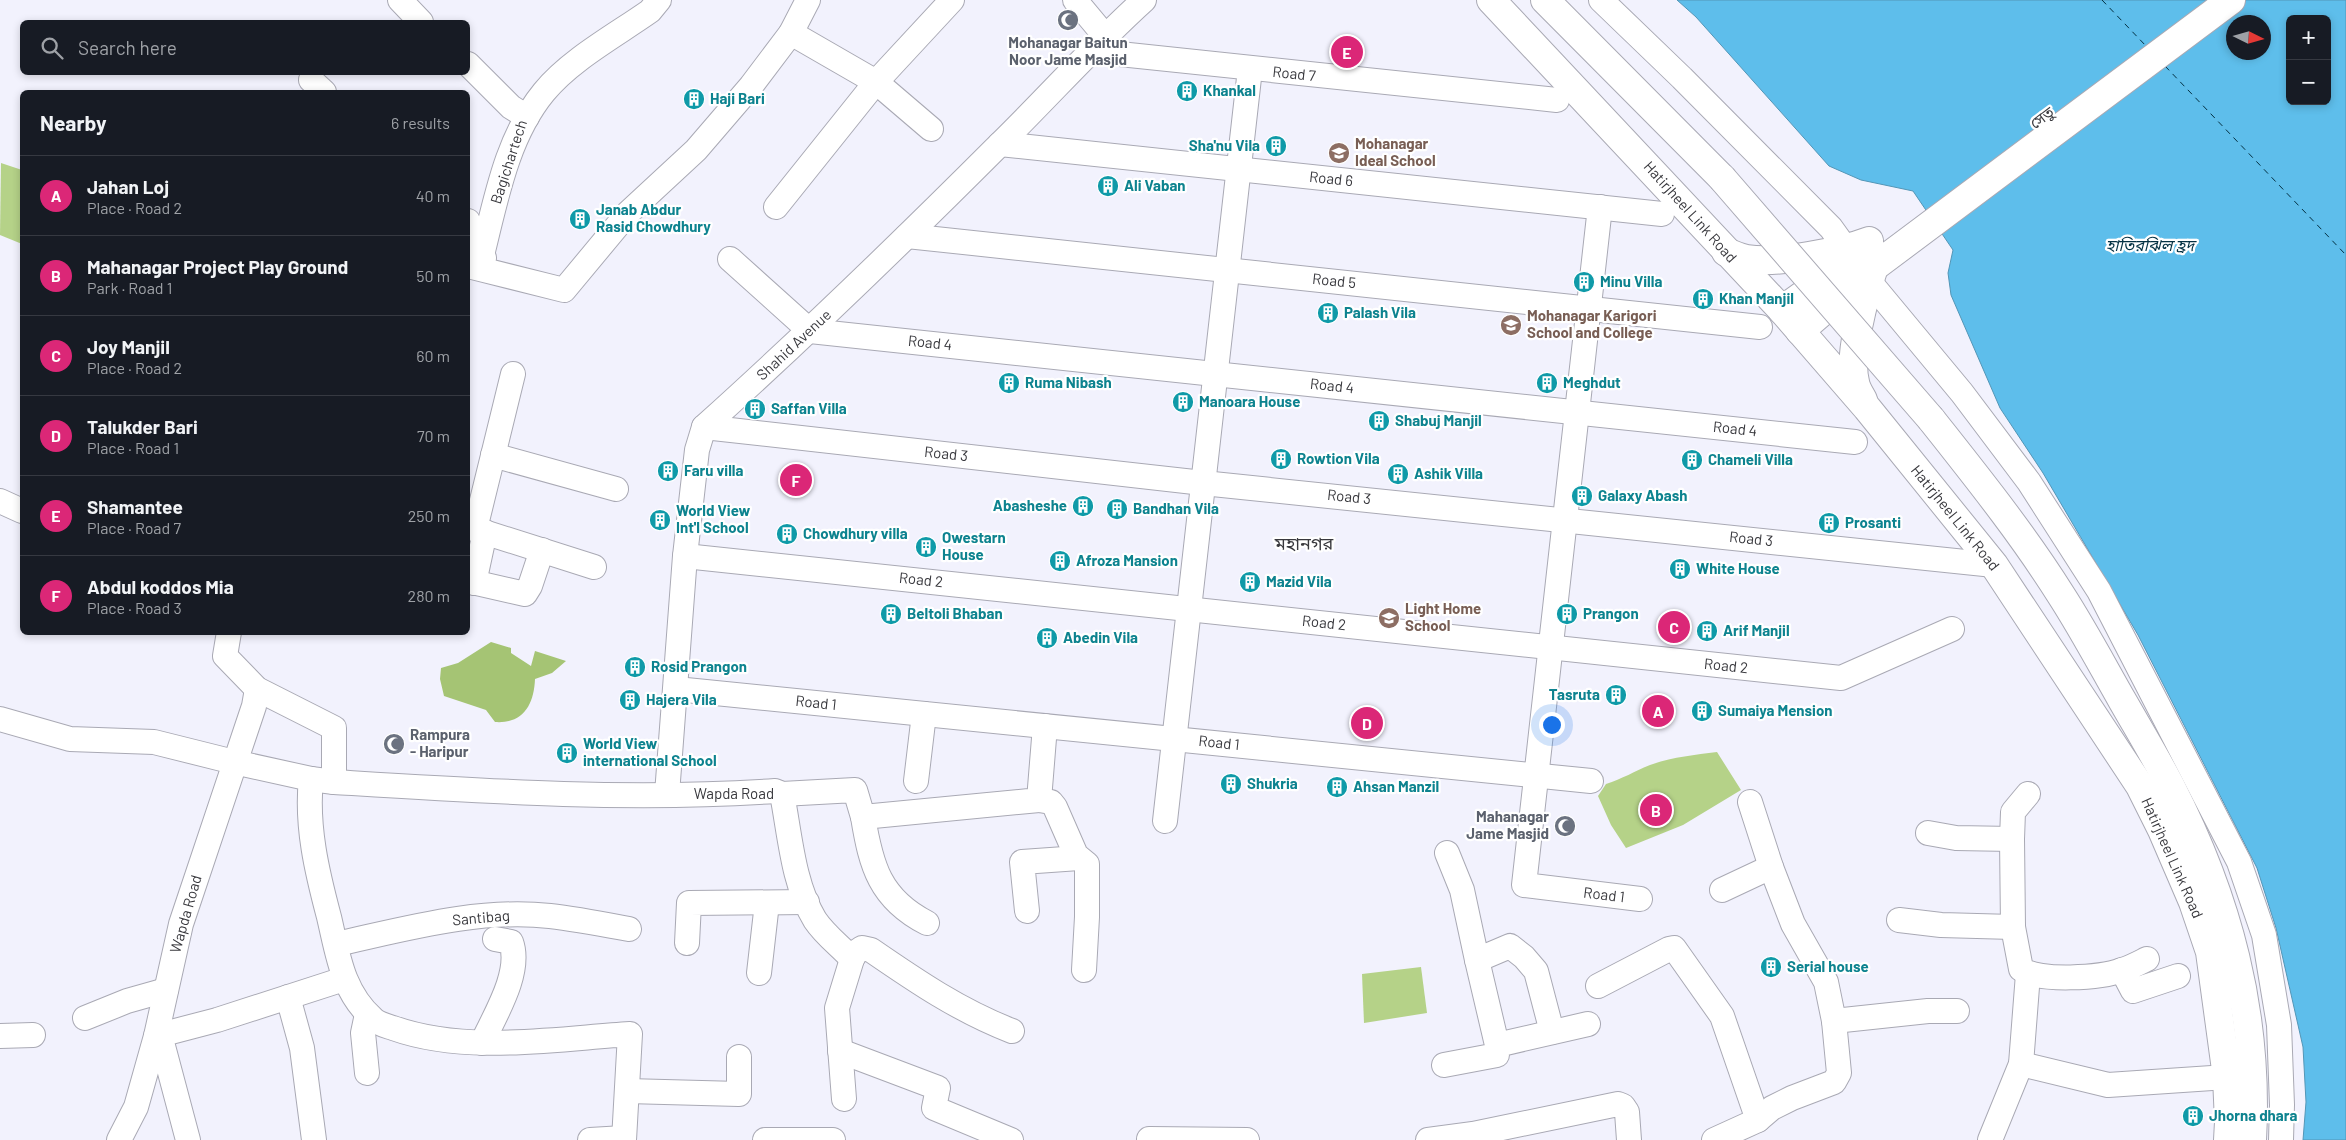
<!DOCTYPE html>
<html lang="en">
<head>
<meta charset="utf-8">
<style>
  :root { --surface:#171b24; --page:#242831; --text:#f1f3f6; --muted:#9ea1a6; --line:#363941; --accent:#db2777 }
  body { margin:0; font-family:Barlow,"Noto Sans Bengali",sans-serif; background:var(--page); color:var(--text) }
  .controls { position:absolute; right:15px; top:15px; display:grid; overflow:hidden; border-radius:8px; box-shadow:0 2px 8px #0003 }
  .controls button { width:45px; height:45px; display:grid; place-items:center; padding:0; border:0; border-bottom:1px solid var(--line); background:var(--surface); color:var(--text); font:25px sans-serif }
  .compass { position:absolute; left:2226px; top:15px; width:45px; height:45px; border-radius:50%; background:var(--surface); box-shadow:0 2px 8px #0003; rotate:95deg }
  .you { position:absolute; left:1551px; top:724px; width:18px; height:18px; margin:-12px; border:4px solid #fff; border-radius:50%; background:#1a73e8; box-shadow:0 0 0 8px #1a73e833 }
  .badge { display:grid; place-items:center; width:32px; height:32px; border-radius:50%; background:var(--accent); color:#fff; font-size:16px; font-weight:700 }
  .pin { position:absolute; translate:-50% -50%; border:2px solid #fff; box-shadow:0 1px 5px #0006 }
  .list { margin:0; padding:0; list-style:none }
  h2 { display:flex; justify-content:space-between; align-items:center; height:65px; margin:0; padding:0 20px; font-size:21px }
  h2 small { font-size:16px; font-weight:400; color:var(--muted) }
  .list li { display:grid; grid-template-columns:32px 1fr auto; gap:15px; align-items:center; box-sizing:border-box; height:80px; padding:0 20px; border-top:1px solid var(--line) }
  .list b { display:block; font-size:19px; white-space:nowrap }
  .list p { margin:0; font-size:16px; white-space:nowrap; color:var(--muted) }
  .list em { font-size:16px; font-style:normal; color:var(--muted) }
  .icon { flex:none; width:28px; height:28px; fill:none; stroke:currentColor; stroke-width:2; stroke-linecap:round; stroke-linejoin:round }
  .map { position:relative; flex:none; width:2346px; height:1140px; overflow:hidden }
  .search { position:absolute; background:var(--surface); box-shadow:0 2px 8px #0003; left:20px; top:20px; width:450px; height:55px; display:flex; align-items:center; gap:12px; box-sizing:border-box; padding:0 18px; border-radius:8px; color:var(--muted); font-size:19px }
  .panel { position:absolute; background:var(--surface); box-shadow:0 2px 8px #0003; left:20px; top:90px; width:450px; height:545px; border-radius:8px }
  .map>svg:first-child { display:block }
  .green { fill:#b5d288 }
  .forest { fill:#a5c474 }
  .water { fill:#5ebeeb; stroke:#5396b7; fill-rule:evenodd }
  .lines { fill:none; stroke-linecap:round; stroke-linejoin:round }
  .ferry { stroke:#043143; stroke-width:1; stroke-dasharray:6 5; stroke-linecap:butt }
  .minor-casing { stroke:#a9a9b4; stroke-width:26 }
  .major-casing { stroke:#a9a9b4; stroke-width:30 }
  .minor { stroke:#fff; stroke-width:24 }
  .major { stroke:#fff; stroke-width:28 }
  .major-bridge-casing { stroke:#a9a9b4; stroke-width:30; stroke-linecap:butt }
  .major-bridge { stroke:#fff; stroke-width:28 }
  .labels { text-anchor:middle; stroke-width:4.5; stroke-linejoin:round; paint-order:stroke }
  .worship-label { font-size:15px; font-weight:bold; fill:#5b616d; stroke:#fff }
  .street-label { font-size:15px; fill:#38383d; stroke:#fff }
  .culture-label { font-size:15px; font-weight:bold; fill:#0d838f; stroke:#fff; text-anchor:start }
  .education-label { font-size:15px; font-weight:bold; fill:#785e54; stroke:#fff; text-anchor:start }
  .water-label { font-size:16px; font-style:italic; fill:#043143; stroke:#fff }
  .quarter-label { font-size:18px; fill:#38383d; stroke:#fff }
</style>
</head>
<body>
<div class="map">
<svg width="2346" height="1140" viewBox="0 0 2346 1140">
  <rect width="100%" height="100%" fill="#f2f2fd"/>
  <g class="green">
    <polygon points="1,163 22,170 22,244 0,235"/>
    <path d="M 1717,752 L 1741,790 L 1683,825 L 1626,848 L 1611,825 L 1598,796 L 1606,784 C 1622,779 1635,771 1650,765 C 1672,757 1694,755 1717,752 Z"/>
    <polygon points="1421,967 1427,1013 1364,1023 1362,974"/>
  </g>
  <path class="forest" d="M 491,642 L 511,648 L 511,653 L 531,666 L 535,651 L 566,661 L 552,673 L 535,679 C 534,705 523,724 495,722 L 486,710 L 444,696 L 440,679 L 441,668 L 458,663 Z"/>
  <path class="water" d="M 1677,0 L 2346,0 L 2346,1140 L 2303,1140 L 2306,1102 L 2303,1047 L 2276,928 L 2257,868 L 2138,635 L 2043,473 L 2000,408 L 1951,295 L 1948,273 L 1953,250 L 1913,191 L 1861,180 L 1829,166 L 1696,17 ZM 2290,19 L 2327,19 L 2327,101 L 2290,101 ZM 2234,22 L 2264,22 L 2264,52 L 2234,52 Z"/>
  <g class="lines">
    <g class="ferry">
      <polyline points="2102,0 2147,47"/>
      <polyline points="2165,66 2346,255"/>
    </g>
    <g class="minor-casing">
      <g id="minor">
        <polyline points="400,0 421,22"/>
        <polyline points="1075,0 1105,36"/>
        <polyline points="1601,0 1682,78 1831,228 1869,281 1962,393 2029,482 2099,591 2239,862 2264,935 2279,1025 2282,1105 2281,1140"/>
        <polyline points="791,33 876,82 931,129"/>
        <polyline points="1091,51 1557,100"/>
        <polyline points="468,64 511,107 527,117"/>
        <polyline points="311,80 324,92"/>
        <polyline points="1000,144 1662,214"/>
        <polyline points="776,207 876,82 952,0"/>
        <polyline points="1600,207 1524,885 1640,899"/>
        <polyline points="468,221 484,258"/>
        <polyline points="907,236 1760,327"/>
        <path d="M 482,255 C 496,199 507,137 544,92 C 570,60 616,35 650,11 L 659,0"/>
        <polyline points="730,259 810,331 1855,442"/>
        <polyline points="468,266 564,290 628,213 696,150 751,86 791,33 808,0"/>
        <polyline points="704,427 1203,483 1994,565"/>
        <polyline points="493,455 616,489"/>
        <polyline points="0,501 22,511"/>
        <polyline points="468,527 594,567"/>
        <polyline points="475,529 513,374"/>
        <polyline points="685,556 1841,678 1952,629"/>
        <polyline points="468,581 525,594 530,586 542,550"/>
        <polyline points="474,583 485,532"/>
        <polyline points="229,632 225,656 257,689 334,728 334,782"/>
        <polyline points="676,689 1591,781"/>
        <path d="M 0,719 L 70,739 L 154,742 L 234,762 L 311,779 L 334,782 C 480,791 628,801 775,791 L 782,794 L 855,790 L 863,817 L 1039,800 L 1045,726"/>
        <path d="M 311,779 C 306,826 317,872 329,917 C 338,955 342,991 373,1019 C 378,1024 387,1026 393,1028 C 466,1054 554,1039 630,1034 L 624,1140"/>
        <polyline points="916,781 924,714"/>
        <path d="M 667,794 L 685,556 L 697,450 L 704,427 C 805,336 903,241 999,145 C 1048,97 1093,46 1144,0"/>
        <path d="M 782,794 C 790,835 793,884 815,920 C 825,935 840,946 852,959"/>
        <path d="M 2028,794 L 2013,812 L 2012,839 L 2013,927 L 2021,969 C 2039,982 2101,978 2122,970 C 2130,968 2139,963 2147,959"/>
        <polyline points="1039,800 1051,802 1055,807 1076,855 1087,864 1087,917 1084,970"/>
        <polyline points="1750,802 1771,867"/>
        <path d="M 863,817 C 871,866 880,899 927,923"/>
        <polyline points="1165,821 1250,69"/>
        <polyline points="1928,833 1956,838 2012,839"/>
        <polyline points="1447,853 1462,890 1477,960 1510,946 1524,957 1536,971 1552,1032"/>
        <polyline points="1027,911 1022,862 1079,858"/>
        <polyline points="1899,920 1941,925 2013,927"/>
        <polyline points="687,943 689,903 807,902"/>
        <path d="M 336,944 C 405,929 478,908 550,916 C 576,919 602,924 629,929"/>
        <polyline points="1477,960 1497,1045"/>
        <polyline points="2122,970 2133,991 2178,976"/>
        <polyline points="759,973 767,903"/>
        <polyline points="1598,986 1669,949 1674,948 1722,1016 1758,1120"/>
        <polyline points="288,997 302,1048 314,1140"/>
        <polyline points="85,1018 127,1001 166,990"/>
        <polyline points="1834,1021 1928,1011 1957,1011"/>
        <polyline points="0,1036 33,1035"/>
        <path d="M 482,1043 C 495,1015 522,972 511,942 L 495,939"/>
        <polyline points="840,1051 938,1088 934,1108 1011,1140"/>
        <polyline points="2021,1064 2108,1085 2227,1077"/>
        <polyline points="1444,1065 1497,1055 1497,1045 1588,1024"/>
        <polyline points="367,1073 363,1033 367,1014"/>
        <polyline points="627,1091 739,1094 739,1057"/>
        <path d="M 844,1099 L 837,1008 L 852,959 L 856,952 L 862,948 L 871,950 C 916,981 960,1011 1012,1031"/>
        <polyline points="1149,1139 1247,1140"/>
        <polyline points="119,1140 136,1107 156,1036 181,924 254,706 257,689"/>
        <polyline points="188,1140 163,1046 156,1036 217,1020 344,979"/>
        <polyline points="590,1140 624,1138"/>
        <polyline points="765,1140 833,1140"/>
        <polyline points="1428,1140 1473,1134 1618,1104 1623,1106 1627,1112 1629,1140"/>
        <polyline points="1714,1140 1758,1120 1772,1108 1792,1098 1834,1082 1839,1073 1834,1021 1826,982 1793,924 1771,867 1722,890"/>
        <polyline points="1990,1140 2021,1064 2028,974"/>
      </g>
    </g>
    <g class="major-casing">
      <g id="major">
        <polyline points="1491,0 1782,310 1867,408 1994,565 2140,786 2162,830 2193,902 2210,952 2227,1077 2229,1122 2228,1140"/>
        <polyline points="1545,0 1722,178"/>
        <path d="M 1726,252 C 1732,254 1740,258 1747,259 C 1778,264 1840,252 1869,241"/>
        <polyline points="1782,310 1870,247"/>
        <polyline points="1800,331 1874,267 2231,0"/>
        <path d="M 1863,400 C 1860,394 1856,389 1855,382 C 1848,356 1865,294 1874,267"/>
        <path d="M 1931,419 C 1976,476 2022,533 2061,595 C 2083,629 2102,665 2122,700 C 2138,728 2155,756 2170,785 C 2228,898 2259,1013 2252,1140"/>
      </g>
    </g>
    <use href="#minor" class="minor"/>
    <use href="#major" class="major"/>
    <g class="major-bridge-casing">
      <polyline id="major-bridge" points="1722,178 1931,419"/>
    </g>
    <use href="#major-bridge" class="major-bridge"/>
  </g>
  <defs>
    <g id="mosque-disc" transform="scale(1.125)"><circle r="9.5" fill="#6b7280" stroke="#fff"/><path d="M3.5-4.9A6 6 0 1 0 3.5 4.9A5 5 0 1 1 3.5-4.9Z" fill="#fff"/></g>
    <g id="building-disc" transform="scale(1.125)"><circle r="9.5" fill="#0f9aa8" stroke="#fff"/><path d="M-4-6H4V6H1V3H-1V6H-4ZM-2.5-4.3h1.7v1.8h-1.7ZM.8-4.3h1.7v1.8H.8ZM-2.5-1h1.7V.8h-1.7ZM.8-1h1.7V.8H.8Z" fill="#fff"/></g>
    <g id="school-disc" transform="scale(1.125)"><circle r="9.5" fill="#8d6e63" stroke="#fff"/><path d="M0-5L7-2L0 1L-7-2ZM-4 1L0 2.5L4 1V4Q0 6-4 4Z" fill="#fff"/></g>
    <g id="university-disc" transform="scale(1.125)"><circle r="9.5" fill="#8d6e63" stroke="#fff"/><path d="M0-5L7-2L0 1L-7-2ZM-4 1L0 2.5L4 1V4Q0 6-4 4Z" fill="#fff"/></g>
  </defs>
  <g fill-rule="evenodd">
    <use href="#mosque-disc" x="1068" y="20"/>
    <use href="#building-disc" x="1187" y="91"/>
    <use href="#building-disc" x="694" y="99"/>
    <use href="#building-disc" x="1276" y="146"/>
    <use href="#school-disc" x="1339" y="153"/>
    <use href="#building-disc" x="1108" y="186"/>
    <use href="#building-disc" x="580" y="219"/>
    <use href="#building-disc" x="1584" y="282"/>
    <use href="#building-disc" x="1703" y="299"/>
    <use href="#building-disc" x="1328" y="313"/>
    <use href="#university-disc" x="1511" y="325"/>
    <use href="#building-disc" x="1009" y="383"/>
    <use href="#building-disc" x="1547" y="383"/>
    <use href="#building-disc" x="1183" y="402"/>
    <use href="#building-disc" x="755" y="409"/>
    <use href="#building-disc" x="1379" y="421"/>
    <use href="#building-disc" x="1281" y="459"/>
    <use href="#building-disc" x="1692" y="460"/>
    <use href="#building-disc" x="668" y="471"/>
    <use href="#building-disc" x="1398" y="474"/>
    <use href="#building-disc" x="1582" y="496"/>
    <use href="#building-disc" x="1083" y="506"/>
    <use href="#building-disc" x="1117" y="509"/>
    <use href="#building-disc" x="660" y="520"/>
    <use href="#building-disc" x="1829" y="523"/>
    <use href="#building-disc" x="787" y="534"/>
    <use href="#building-disc" x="926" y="547"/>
    <use href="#building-disc" x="1060" y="561"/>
    <use href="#building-disc" x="1680" y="569"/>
    <use href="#building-disc" x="1250" y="582"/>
    <use href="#building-disc" x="891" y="614"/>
    <use href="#building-disc" x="1567" y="614"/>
    <use href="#school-disc" x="1389" y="618"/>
    <use href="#building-disc" x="1707" y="631"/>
    <use href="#building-disc" x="1047" y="638"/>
    <use href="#building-disc" x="635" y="667"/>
    <use href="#building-disc" x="1616" y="695"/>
    <use href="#building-disc" x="630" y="700"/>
    <use href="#building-disc" x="1702" y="711"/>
    <use href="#mosque-disc" x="394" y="744"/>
    <use href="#building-disc" x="567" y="753"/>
    <use href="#building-disc" x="1231" y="784"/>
    <use href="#building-disc" x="1337" y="787"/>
    <use href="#mosque-disc" x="1565" y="826"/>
    <use href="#building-disc" x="1771" y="967"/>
    <use href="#building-disc" x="2193" y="1116"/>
  </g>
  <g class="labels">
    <g class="worship-label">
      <text x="1068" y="48">Mohanagar Baitun<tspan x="1068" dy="17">Noor Jame Masjid</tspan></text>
      <text x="410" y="740" text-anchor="start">Rampura<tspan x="410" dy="17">- Haripur</tspan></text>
      <text x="1549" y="822" text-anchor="end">Mahanagar<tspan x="1549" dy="17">Jame Masjid</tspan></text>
    </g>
    <g class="street-label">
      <text transform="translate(1294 74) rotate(6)" y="5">Road 7</text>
      <text transform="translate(2042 118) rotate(-37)" y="5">সেতু</text>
      <text transform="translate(509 162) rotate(-72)" y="5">Bagichartech</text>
      <text transform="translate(1331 179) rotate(6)" y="5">Road 6</text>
      <text transform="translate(1690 212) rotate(48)" y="5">Hatirjheel Link Road</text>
      <text transform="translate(1334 281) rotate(6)" y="5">Road 5</text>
      <text transform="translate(930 343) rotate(6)" y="5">Road 4</text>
      <text transform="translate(794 345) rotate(-43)" y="5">Shahid Avenue</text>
      <text transform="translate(1332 386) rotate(6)" y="5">Road 4</text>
      <text transform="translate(1735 429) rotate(6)" y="5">Road 4</text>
      <text transform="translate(946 454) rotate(6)" y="5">Road 3</text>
      <text transform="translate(1349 497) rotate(6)" y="5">Road 3</text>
      <text transform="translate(1955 518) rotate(51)" y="5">Hatirjheel Link Road</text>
      <text transform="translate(1751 539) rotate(6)" y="5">Road 3</text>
      <text transform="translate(921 580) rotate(6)" y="5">Road 2</text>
      <text transform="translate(1324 623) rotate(6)" y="5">Road 2</text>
      <text transform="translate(1726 666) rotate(6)" y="5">Road 2</text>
      <text transform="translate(816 703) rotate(6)" y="5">Road 1</text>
      <text transform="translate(1219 743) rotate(6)" y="5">Road 1</text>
      <text x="734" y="799">Wapda Road</text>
      <text transform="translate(2172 858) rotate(66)" y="5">Hatirjheel Link Road</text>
      <text transform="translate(1604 895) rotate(7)" y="5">Road 1</text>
      <text transform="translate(186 914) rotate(-74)" y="5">Wapda Road</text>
      <text transform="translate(481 918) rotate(-5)" y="5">Santibag</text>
    </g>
    <g class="culture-label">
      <text x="1203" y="96">Khankal</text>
      <text x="710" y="104">Haji Bari</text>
      <text x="1260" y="151" text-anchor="end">Sha'nu Vila</text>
      <text x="1124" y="191">Ali Vaban</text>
      <text x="596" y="215">Janab Abdur<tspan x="596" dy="17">Rasid Chowdhury</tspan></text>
      <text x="1600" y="287">Minu Villa</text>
      <text x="1719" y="304">Khan Manjil</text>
      <text x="1344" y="318">Palash Vila</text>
      <text x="1025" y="388">Ruma Nibash</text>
      <text x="1563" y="388">Meghdut</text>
      <text x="1199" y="407">Manoara House</text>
      <text x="771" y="414">Saffan Villa</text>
      <text x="1395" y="426">Shabuj Manjil</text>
      <text x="1297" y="464">Rowtion Vila</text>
      <text x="1708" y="465">Chameli Villa</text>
      <text x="684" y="476">Faru villa</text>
      <text x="1414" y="479">Ashik Villa</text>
      <text x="1598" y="501">Galaxy Abash</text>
      <text x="1067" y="511" text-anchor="end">Abasheshe</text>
      <text x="1133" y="514">Bandhan Vila</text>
      <text x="676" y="516">World View<tspan x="676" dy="17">Int'l School</tspan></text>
      <text x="1845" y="528">Prosanti</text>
      <text x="803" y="539">Chowdhury villa</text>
      <text x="942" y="543">Owestarn<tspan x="942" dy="17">House</tspan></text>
      <text x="1076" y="566">Afroza Mansion</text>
      <text x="1696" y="574">White House</text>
      <text x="1266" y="587">Mazid Vila</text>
      <text x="907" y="619">Beltoli Bhaban</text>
      <text x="1583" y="619">Prangon</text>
      <text x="1723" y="636">Arif Manjil</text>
      <text x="1063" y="643">Abedin Vila</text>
      <text x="651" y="672">Rosid Prangon</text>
      <text x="1600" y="700" text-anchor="end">Tasruta</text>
      <text x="646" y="705">Hajera Vila</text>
      <text x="1718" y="716">Sumaiya Mension</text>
      <text x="583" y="749">World View<tspan x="583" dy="17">international School</tspan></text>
      <text x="1247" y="789">Shukria</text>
      <text x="1353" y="792">Ahsan Manzil</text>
      <text x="1787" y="972">Serial house</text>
      <text x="2209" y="1121">Jhorna dhara</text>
    </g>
    <g class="education-label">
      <text x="1355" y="149">Mohanagar<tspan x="1355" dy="17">Ideal School</tspan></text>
      <text x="1527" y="321">Mohanagar Karigori<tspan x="1527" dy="17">School and College</tspan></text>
      <text x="1405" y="614">Light Home<tspan x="1405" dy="17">School</tspan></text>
    </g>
    <g class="water-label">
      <text x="2150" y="251">হাতিরঝিল হ্রদ</text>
    </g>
    <g class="quarter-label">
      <text x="1304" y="550">মহানগর</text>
    </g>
  </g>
</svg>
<div class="controls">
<button>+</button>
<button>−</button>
</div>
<svg class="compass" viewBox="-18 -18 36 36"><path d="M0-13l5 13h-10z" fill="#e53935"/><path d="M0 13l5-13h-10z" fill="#9ea1a6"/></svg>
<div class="you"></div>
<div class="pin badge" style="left:1658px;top:711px">A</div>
<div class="pin badge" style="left:1656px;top:810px">B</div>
<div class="pin badge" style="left:1674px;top:627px">C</div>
<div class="pin badge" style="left:1367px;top:723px">D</div>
<div class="pin badge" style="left:1347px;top:52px">E</div>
<div class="pin badge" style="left:796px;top:480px">F</div>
<div class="search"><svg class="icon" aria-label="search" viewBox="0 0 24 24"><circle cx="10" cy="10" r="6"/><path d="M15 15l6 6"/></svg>Search here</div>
<section class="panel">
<h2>Nearby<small>6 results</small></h2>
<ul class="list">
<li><span class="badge">A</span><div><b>Jahan Loj</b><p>Place · Road 2</p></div><em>40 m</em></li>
<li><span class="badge">B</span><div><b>Mahanagar Project Play Ground</b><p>Park · Road 1</p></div><em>50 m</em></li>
<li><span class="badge">C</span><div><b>Joy Manjil</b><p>Place · Road 2</p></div><em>60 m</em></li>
<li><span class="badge">D</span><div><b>Talukder Bari</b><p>Place · Road 1</p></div><em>70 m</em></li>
<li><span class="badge">E</span><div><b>Shamantee</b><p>Place · Road 7</p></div><em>250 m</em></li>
<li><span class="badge">F</span><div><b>Abdul koddos Mia</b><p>Place · Road 3</p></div><em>280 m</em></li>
</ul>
</section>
</div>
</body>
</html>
